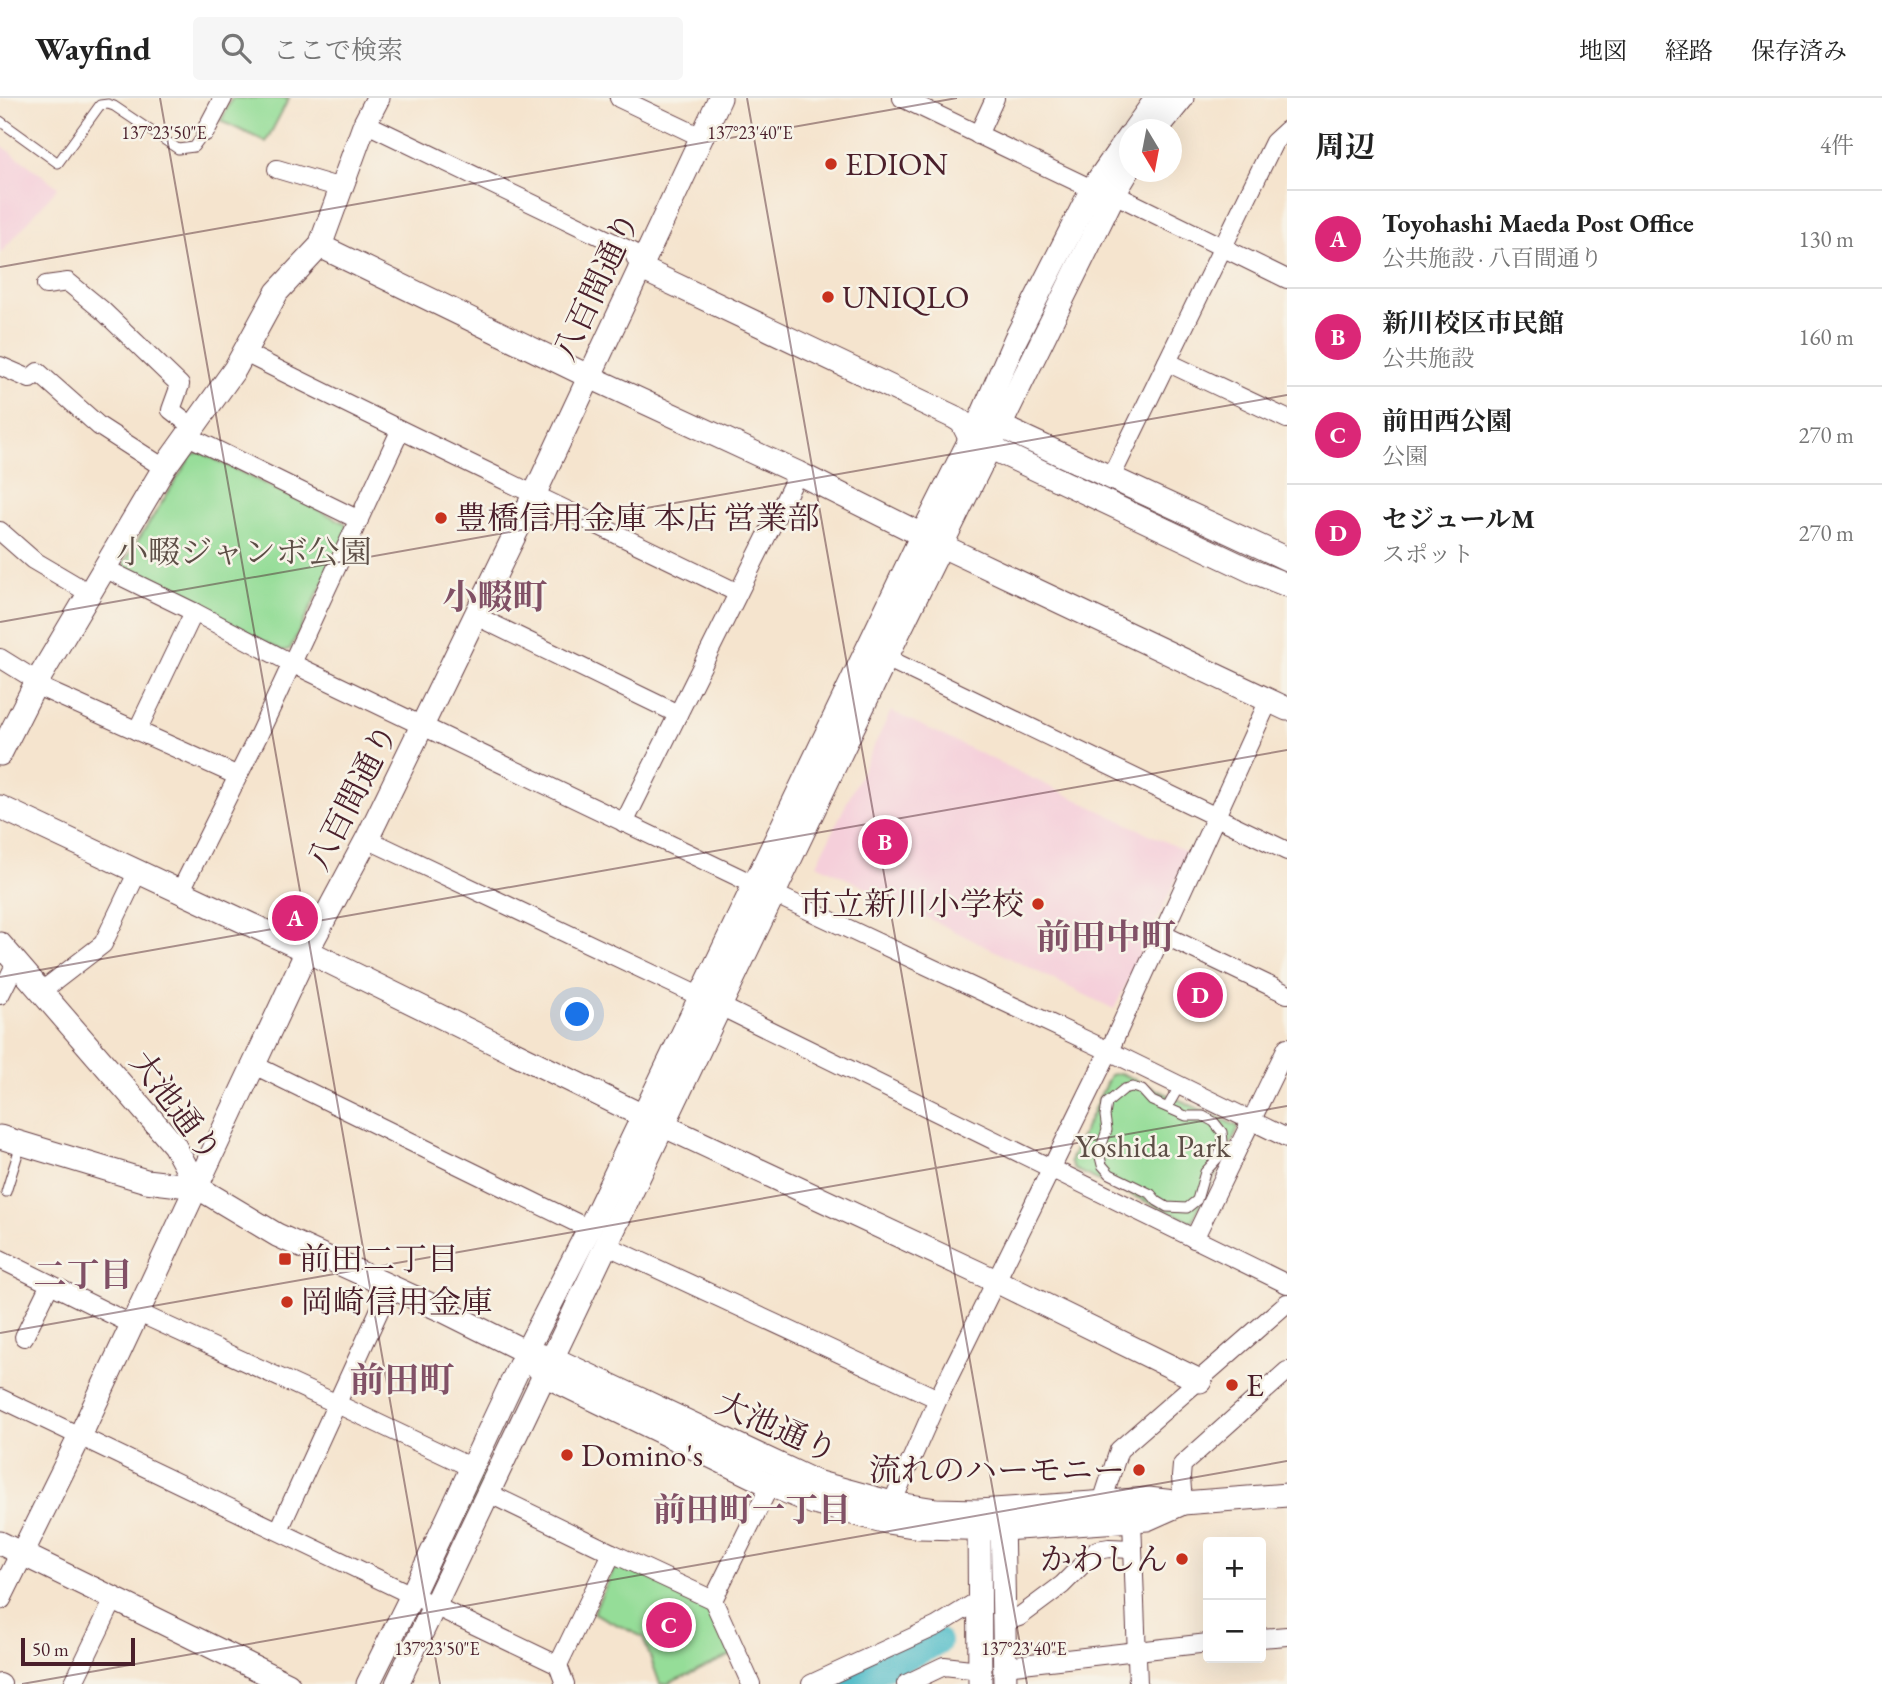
<!DOCTYPE html>
<html lang="ja">
<head>
<meta charset="utf-8">
<style>
  :root { --surface:#fff; --page:#f6f6f6; --text:#222; --muted:#767676; --line:#e0e0e0; --accent:#db2777 }
  body { margin:0; font-family:"EB Garamond","Noto Serif JP",serif; background:var(--page); color:var(--text) }
  .controls { position:absolute; right:21px; bottom:21px; display:grid; overflow:hidden; border-radius:7px; box-shadow:0 7px 28px #0002 }
  .controls button { width:63px; height:63px; display:grid; place-items:center; padding:0; border:0; border-bottom:2px solid var(--line); background:var(--surface); color:var(--text); font:35px sans-serif }
  .compass { position:absolute; left:1119px; top:21px; width:63px; height:63px; border-radius:50%; background:var(--surface); box-shadow:0 7px 28px #0002; rotate:170deg }
  .scale { position:absolute; left:21px; bottom:18px; width:114px; box-sizing:border-box; padding-left:7px; border:4px solid #4a1f2b; border-top:0; font-size:19px; line-height:24px; white-space:nowrap; color:#4a1f2b; -webkit-text-stroke:5px #f7f3e8; paint-order:stroke }
  .you { position:absolute; left:578px; top:917px; width:24px; height:24px; margin:-18px; border:5px solid #fff; border-radius:50%; background:#1a73e8; box-shadow:0 0 0 10px #1a73e833 }
  .badge { display:grid; place-items:center; width:46px; height:46px; border-radius:50%; background:var(--accent); color:#fff; font-size:23px; font-weight:700 }
  .pin { position:absolute; translate:-50% -50%; border:4px solid #fff; box-shadow:0 2px 7px #0006 }
  .list { margin:0; padding:0; list-style:none }
  h2 { display:flex; justify-content:space-between; align-items:center; height:91px; margin:0; padding:0 28px; font-size:30px }
  h2 small { font-size:23px; font-weight:400; color:var(--muted) }
  .list li { display:grid; grid-template-columns:46px 1fr auto; gap:21px; align-items:center; box-sizing:border-box; height:98px; padding:0 28px; border-top:2px solid var(--line) }
  .list b { display:block; font-size:26px; white-space:nowrap }
  .list p { margin:0; font-size:23px; white-space:nowrap; color:var(--muted) }
  .list em { font-size:23px; font-style:normal; color:var(--muted) }
  .icon { flex:none; width:38px; height:38px; fill:none; stroke:currentColor; stroke-width:2; stroke-linecap:round; stroke-linejoin:round }
  .map { position:relative; flex:none; width:1287px; height:1586px; overflow:hidden }
  header { display:flex; align-items:center; gap:42px; box-sizing:border-box; height:98px; padding:0 35px; background:var(--surface); border-bottom:2px solid var(--line) }
  header strong { font-size:33px }
  nav { display:flex; gap:38px; margin-inline-start:auto; font-size:24px }
  .search { width:490px; height:63px; background:var(--page); display:flex; align-items:center; gap:18px; box-sizing:border-box; padding:0 24px; border-radius:7px; color:var(--muted); font-size:26px }
  main { display:flex }
  aside { flex:1; background:var(--surface) }
  .map>svg:first-child { display:block }
  .built { fill:#f5cfda }
  .green { fill:#95dd98; stroke:#707e62; stroke-width:2 }
  .lines { fill:none; stroke-linecap:round; stroke-linejoin:round }
  .river { stroke:#4ebbc8; stroke-width:28 }
  .lane-casing { stroke:#643d43; stroke-width:11 }
  .street-casing { stroke:#643d43; stroke-width:20 }
  .secondary-casing { stroke:#643d43; stroke-width:25 }
  .lane { stroke:#fff; stroke-width:9 }
  .street { stroke:#fff; stroke-width:18 }
  .secondary { stroke:#fff; stroke-width:23 }
  .ticks { fill:none; stroke:#4a1f2b; stroke-width:2; stroke-opacity:0.45 }
  .poi-dot { fill:#c8321e; stroke:#f7f3e8; stroke-width:2.5 }
  .labels { text-anchor:middle; stroke-width:5; stroke-linejoin:round; paint-order:stroke }
  .poi-label { font-size:32px; fill:#4a1f2b; stroke:#f7f3e8; text-anchor:start }
  .street-label { font-size:32px; fill:#4a1f2b; stroke:#f7f3e8 }
  .park-label { font-size:32px; fill:#5d4e46; stroke:#f7f3e8 }
  .neighbourhood-label { font-size:33px; font-weight:bold; fill:#815166; stroke:#f7f3e8 }
  .quarter-label { font-size:35px; font-weight:bold; fill:#815166; stroke:#f7f3e8 }
  .ticks-label { font-size:18px; text-anchor:middle; fill:#4a1f2b; stroke:#f7f3e8; stroke-width:5; stroke-linejoin:round; paint-order:stroke }
</style>
</head>
<body>
<header>
<strong>Wayfind</strong>
<div class="search"><svg class="icon" aria-label="search" viewBox="0 0 24 24"><circle cx="10" cy="10" r="6"/><path d="M15 15l6 6"/></svg>ここで検索</div>
<nav><a>地図</a><a>経路</a><a>保存済み</a></nav>
</header>
<main>
<div class="map">
<svg width="1287" height="1586" viewBox="0 0 1287 1586">
  <rect width="100%" height="100%" fill="#f7f3e8"/>
  <filter id="ink" filterUnits="userSpaceOnUse"><feTurbulence type="fractalNoise" baseFrequency=".0143" numOctaves="2"/><feDisplacementMap in="SourceGraphic" scale="14" xChannelSelector="R" yChannelSelector="G"/><feConvolveMatrix kernelMatrix="1 2 1 2 8 2 1 2 1" color-interpolation-filters="sRGB"/></filter>
  <filter id="wash" filterUnits="userSpaceOnUse"><feTurbulence type="fractalNoise" baseFrequency=".00686" numOctaves="4" result="noise"/><feDisplacementMap in="SourceGraphic" scale="28" xChannelSelector="R" yChannelSelector="G"/><feGaussianBlur stdDeviation="1.57" result="paint"/><feColorMatrix in="noise" values="0 0 0 0 0 0 0 0 0 0 0 0 0 0 0 0 0 1.4 0 .05"/><feComposite in="paint" operator="in"/></filter>
  <g filter="url(#wash)">
    <rect width="100%" height="100%" fill="#f5e4ce"/>
    <g class="built">
      <polygon points="0,46 58,89 0,156"/>
      <polygon points="891,613 1189,755 1114,911 817,766"/>
    </g>
    <g class="green">
      <polygon points="232,0 289,0 266,44 221,23"/>
      <polygon points="200,354 345,425 349,433 290,551 283,553 124,474 123,466 192,357"/>
      <polygon points="1120,975 1239,1029 1192,1124 1075,1072 1070,1063 1110,977"/>
      <polygon points="502,1347 439,1473 438,1473 437,1471 476,1386"/>
      <polygon points="617,1465 706,1505 732,1557 667,1586 660,1586 643,1539 593,1515"/>
    </g>
    <g class="lines">
      <polyline class="river" points="847,1586 937,1544"/>
    </g>
  </g>
  <g filter="url(#ink)">
    <g class="lines">
      <g class="lane-casing">
        <g id="lane">
          <polyline points="0,23 58,65 100,7 108,6 114,8 178,51 194,49 205,34"/>
          <polygon points="1132,989 1142,992 1152,1003 1186,1018 1203,1018 1214,1024 1222,1034 1223,1044 1218,1060 1205,1074 1197,1102 1187,1110 1167,1109 1157,1103 1151,1096 1110,1076 1102,1067 1099,1055 1107,1032 1105,1018 1107,1005 1124,991"/>
          <polyline points="1168,1008 1180,987"/>
          <polyline points="6,1094 21,1046"/>
        </g>
      </g>
      <g class="street-casing">
        <g id="street">
          <polyline points="619,0 701,39"/>
          <polyline points="902,0 1092,91"/>
          <polyline points="365,25 633,154 640,170"/>
          <polyline points="205,34 223,0"/>
          <polyline points="978,37 995,0"/>
          <polyline points="277,71 341,90"/>
          <polyline points="1114,96 1287,181"/>
          <polyline points="46,187 68,184 102,212 180,287 171,312 194,330"/>
          <path d="M 245,255 C 408,337 574,415 738,495"/>
          <polyline points="1167,264 1287,321"/>
          <polyline points="0,268 30,281 38,274 99,328 164,370"/>
          <polyline points="188,338 359,422"/>
          <polyline points="1111,379 1274,44 1287,32"/>
          <polyline points="0,433 33,462 89,495"/>
          <polyline points="104,470 194,514 291,565 755,787"/>
          <polyline points="476,518 678,616"/>
          <polyline points="0,560 37,583"/>
          <polyline points="886,560 1287,753"/>
          <polyline points="35,587 238,678"/>
          <polyline points="137,633 194,514"/>
          <polyline points="624,725 798,375"/>
          <polyline points="367,741 699,898"/>
          <polyline points="180,794 259,636 400,333"/>
          <polyline points="774,796 1109,953 1287,1040"/>
          <polyline points="1162,836 1287,896"/>
          <polyline points="42,893 103,846 138,773"/>
          <polyline points="0,897 17,863"/>
          <polyline points="722,909 1287,1186"/>
          <polyline points="254,967 589,1131"/>
          <polyline points="1194,1141 1287,949"/>
          <polyline points="606,1147 938,1301"/>
          <polyline points="0,1161 133,1227"/>
          <polyline points="139,1215 335,1305 470,1369"/>
          <polyline points="24,1239 50,1186"/>
          <polyline points="0,1300 558,1567 565,1586"/>
          <polyline points="488,1395 612,1455"/>
          <polyline points="1102,1404 1119,1352 1287,1205"/>
          <polyline points="892,1405 938,1301 1109,953 1269,602"/>
          <polyline points="1183,1405 1181,1379 1182,1367 1287,1273"/>
          <polyline points="1132,1422 1138,1586"/>
          <polyline points="279,1432 390,1189"/>
          <polyline points="1004,1524 1019,1519 1062,1487 1097,1452 1109,1450 1133,1451"/>
          <polyline points="1261,1540 1287,1538"/>
          <polyline points="558,1567 612,1455 713,1502"/>
          <polyline points="1005,1568 1208,1545"/>
          <polyline points="0,1585 2,1586"/>
          <polyline points="73,1586 115,1499"/>
          <polyline points="751,1586 713,1502 770,1387"/>
          <polyline points="811,1586 937,1528 981,1501"/>
          <polyline points="906,1586 944,1568 980,1572"/>
        </g>
      </g>
      <g class="secondary-casing">
        <g id="secondary">
          <polyline points="1134,32 1157,0"/>
          <polyline points="1156,32 1182,0"/>
          <polyline points="320,148 588,278 798,375 922,437"/>
          <polyline points="640,170 954,319 962,324 970,340 1252,473 1287,487"/>
          <polyline points="989,323 1287,461"/>
          <polyline points="940,447 1287,611"/>
          <polyline points="0,656 35,587 164,370 235,271 277,194 320,148 365,25 378,0"/>
          <polyline points="0,709 307,853 643,1018 998,1184 1200,1283"/>
          <polyline points="0,846 174,1047 197,1089 277,1137 444,1213 526,1254 552,1260 816,1384 892,1405 936,1412 979,1413 1148,1401 1183,1405"/>
          <polyline points="0,1039 146,1083 197,1089"/>
          <polyline points="534,1265 544,1277 770,1387 814,1405 887,1424 919,1429 1003,1431 1147,1421 1183,1405 1287,1397"/>
          <polyline points="979,1418 980,1586"/>
          <polyline points="1002,1418 1005,1586"/>
          <polyline points="0,1445 288,1586"/>
          <polyline points="0,1500 80,1338 307,853 367,741 535,395 720,0"/>
          <polyline points="368,1586 412,1497 526,1254 589,1131 922,437 981,320 1015,242 1092,91 1129,38"/>
          <polyline points="397,1586 886,560 1114,96 1129,71"/>
        </g>
      </g>
      <use href="#lane" class="lane"/>
      <use href="#street" class="street"/>
      <use href="#secondary" class="secondary"/>
    </g>
  </g>
  <path class="ticks" d="M 160,0 L 440,1586M 747,0 L 1027,1586M 0,169 L 957,0M 0,524 L 1287,297M 0,879 L 1287,652M 0,1235 L 1287,1008M 22,1586 L 1287,1363"/>
  <g class="poi-dot">
    <circle cx="831" cy="66" r="7"/>
    <circle cx="828" cy="199" r="7"/>
    <circle cx="441" cy="420" r="7"/>
    <circle cx="1038" cy="806" r="7"/>
    <rect x="278" y="1154" width="14" height="14" rx="3.5"/>
    <circle cx="287" cy="1204" r="7"/>
    <circle cx="1232" cy="1287" r="7"/>
    <circle cx="567" cy="1357" r="7"/>
    <circle cx="1139" cy="1372" r="7"/>
    <circle cx="1182" cy="1461" r="7"/>
  </g>
  <g class="labels">
    <g class="poi-label">
      <text x="845" y="77">EDION</text>
      <text x="842" y="210">UNIQLO</text>
      <text x="455" y="431">豊橋信用金庫 本店 営業部</text>
      <text x="1024" y="817" text-anchor="end">市立新川小学校</text>
      <text x="299" y="1172">前田二丁目</text>
      <text x="301" y="1215">岡崎信用金庫</text>
      <text x="1246" y="1298">E</text>
      <text x="581" y="1368">Domino's</text>
      <text x="1125" y="1383" text-anchor="end">流れのハーモニー</text>
      <text x="1168" y="1472" text-anchor="end">かわしん</text>
    </g>
    <g class="street-label">
      <text transform="translate(596 188) rotate(-65)" y="11">八百間通り</text>
      <text transform="translate(352 699) rotate(-63)" y="11">八百間通り</text>
      <text transform="translate(176 1008) rotate(53)" y="11">大池通り</text>
      <text transform="translate(777 1329) rotate(24)" y="11">大池通り</text>
    </g>
    <g class="park-label">
      <text x="244" y="465">小畷ジャンボ公園</text>
      <text x="1153" y="1059">Yoshida Park</text>
    </g>
    <g class="neighbourhood-label">
      <text x="83" y="1188">二丁目</text>
      <text x="752" y="1423">前田町一丁目</text>
    </g>
    <g class="quarter-label">
      <text x="495" y="511">小畷町</text>
      <text x="1106" y="851">前田中町</text>
      <text x="402" y="1294">前田町</text>
    </g>
  </g>
  <g class="ticks-label">
    <text x="164" y="41">137°23'50"E</text>
    <text x="750" y="41">137°23'40"E</text>
    <text x="437" y="1557">137°23'50"E</text>
    <text x="1024" y="1557">137°23'40"E</text>
  </g>
</svg>
<div class="controls">
<button>+</button>
<button>−</button>
</div>
<svg class="compass" viewBox="-18 -18 36 36"><path d="M0-13l5 13h-10z" fill="#e53935"/><path d="M0 13l5-13h-10z" fill="#767676"/></svg>
<div class="scale">50 m</div>
<div class="you"></div>
<div class="pin badge" style="left:295px;top:820px">A</div>
<div class="pin badge" style="left:885px;top:744px">B</div>
<div class="pin badge" style="left:669px;top:1527px">C</div>
<div class="pin badge" style="left:1200px;top:897px">D</div>
</div>
<aside>
<h2>周辺<small>4件</small></h2>
<ul class="list">
<li><span class="badge">A</span><div><b>Toyohashi Maeda Post Office</b><p>公共施設 · 八百間通り</p></div><em>130 m</em></li>
<li><span class="badge">B</span><div><b>新川校区市民館</b><p>公共施設</p></div><em>160 m</em></li>
<li><span class="badge">C</span><div><b>前田西公園</b><p>公園</p></div><em>270 m</em></li>
<li><span class="badge">D</span><div><b>セジュールM</b><p>スポット</p></div><em>270 m</em></li>
</ul>
</aside>
</main>
</body>
</html>
